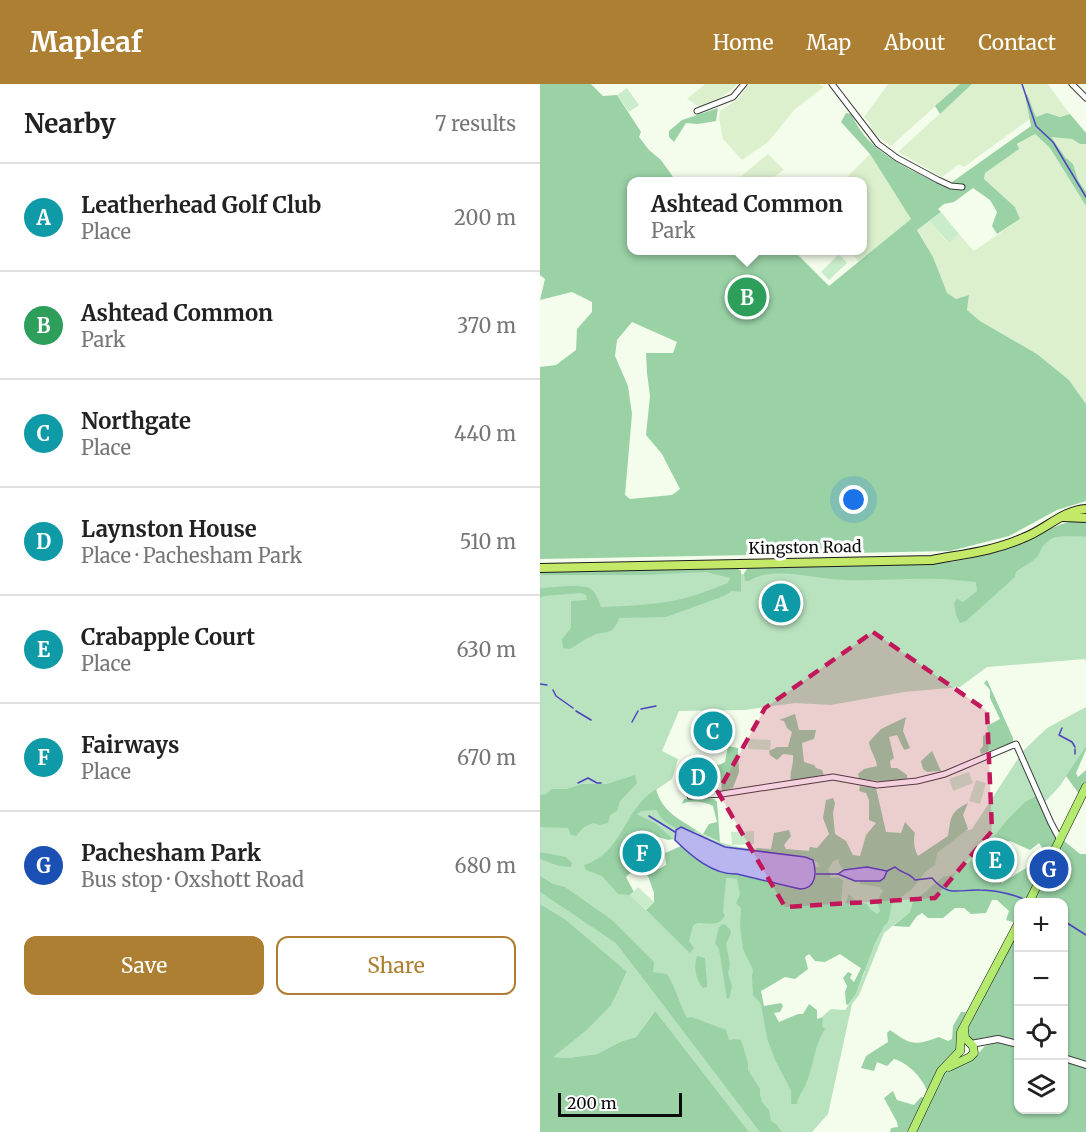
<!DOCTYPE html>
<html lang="en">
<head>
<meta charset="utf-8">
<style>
  :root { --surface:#fff; --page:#f2f2f2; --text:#222; --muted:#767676; --line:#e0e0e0; --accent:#ac7f32 }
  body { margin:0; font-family:Merriweather,serif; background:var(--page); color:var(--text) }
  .controls { position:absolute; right:18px; bottom:18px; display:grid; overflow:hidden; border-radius:12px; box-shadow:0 2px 4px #0004 }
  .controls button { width:54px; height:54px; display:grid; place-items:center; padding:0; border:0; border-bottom:2px solid var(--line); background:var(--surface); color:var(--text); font:30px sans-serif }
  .scale { position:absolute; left:18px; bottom:15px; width:124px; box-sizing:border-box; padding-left:6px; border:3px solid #0b0b0b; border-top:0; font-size:16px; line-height:21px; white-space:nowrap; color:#0b0b0b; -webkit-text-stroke:4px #fff; paint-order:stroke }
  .you { position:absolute; left:314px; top:416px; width:21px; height:21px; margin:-15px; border:4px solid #fff; border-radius:50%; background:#1a73e8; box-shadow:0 0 0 9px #1a73e833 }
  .badge { display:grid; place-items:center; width:39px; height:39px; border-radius:50%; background:var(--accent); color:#fff; font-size:20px; font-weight:700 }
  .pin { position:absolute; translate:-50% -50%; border:3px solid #fff; box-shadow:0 2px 6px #0006 }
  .popup { position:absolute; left:87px; top:93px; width:240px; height:78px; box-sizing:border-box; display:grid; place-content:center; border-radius:12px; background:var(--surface); filter:drop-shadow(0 2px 4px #0005); font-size:20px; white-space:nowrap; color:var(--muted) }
  .popup b { font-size:22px; color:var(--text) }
  .popup::after { content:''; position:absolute; left:50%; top:100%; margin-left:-12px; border:12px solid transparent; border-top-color:var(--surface) }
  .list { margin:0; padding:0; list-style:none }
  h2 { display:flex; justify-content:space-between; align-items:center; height:78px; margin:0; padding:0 24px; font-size:26px }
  h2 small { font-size:20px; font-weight:400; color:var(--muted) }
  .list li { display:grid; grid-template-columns:39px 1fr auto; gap:18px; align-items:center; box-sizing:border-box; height:108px; padding:0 24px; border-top:2px solid var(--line) }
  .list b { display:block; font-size:22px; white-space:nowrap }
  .list p { margin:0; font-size:20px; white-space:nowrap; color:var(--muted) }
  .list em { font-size:20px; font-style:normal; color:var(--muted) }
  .actions { display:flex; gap:12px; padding:18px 24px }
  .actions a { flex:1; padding:14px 0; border:2px solid var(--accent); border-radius:12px; text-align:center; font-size:21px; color:var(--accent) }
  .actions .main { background:var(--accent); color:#fff }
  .icon { flex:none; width:33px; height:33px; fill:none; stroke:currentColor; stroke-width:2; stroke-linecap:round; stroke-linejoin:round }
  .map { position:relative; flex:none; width:546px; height:1048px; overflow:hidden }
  header { display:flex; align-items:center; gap:36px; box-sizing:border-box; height:84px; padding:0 30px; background:var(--accent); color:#fff }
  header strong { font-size:28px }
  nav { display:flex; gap:33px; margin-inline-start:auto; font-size:21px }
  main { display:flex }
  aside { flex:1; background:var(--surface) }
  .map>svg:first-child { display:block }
  .farmland { fill:#dcf0ce }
  .green { fill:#b9e3bf; fill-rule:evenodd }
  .forest { fill:#9ad2a6; fill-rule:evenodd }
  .pitch { fill:#c9ecca }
  .water { fill:#b8b5ef; stroke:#4d43bf; stroke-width:1.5 }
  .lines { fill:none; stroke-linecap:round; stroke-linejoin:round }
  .stream { stroke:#4d43bf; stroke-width:1.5 }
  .minor-casing { stroke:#3e3e3e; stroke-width:7 }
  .tertiary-casing { stroke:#3e3e3e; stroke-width:8 }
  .primary-casing { stroke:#1c1c1c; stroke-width:9 }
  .trunk-casing { stroke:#1c1c1c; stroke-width:10 }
  .minor { stroke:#fff; stroke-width:5 }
  .tertiary { stroke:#fff; stroke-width:6 }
  .primary { stroke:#b4ea6e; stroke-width:8 }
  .trunk { stroke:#c4e868; stroke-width:8 }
  .marked { fill:#c2185b; fill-opacity:0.2; stroke:#c2185b; stroke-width:4.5; stroke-dasharray:12 8; stroke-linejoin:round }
  .labels { text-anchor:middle; stroke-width:6; stroke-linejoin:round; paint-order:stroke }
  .street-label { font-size:16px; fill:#0b0b0b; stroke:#fff }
</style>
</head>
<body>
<header>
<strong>Mapleaf</strong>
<nav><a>Home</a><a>Map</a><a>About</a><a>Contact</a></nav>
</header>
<main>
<aside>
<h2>Nearby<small>7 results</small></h2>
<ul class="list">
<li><span class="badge" style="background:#0f9aa8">A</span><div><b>Leatherhead Golf Club</b><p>Place</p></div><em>200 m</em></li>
<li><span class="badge" style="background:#2e9e5b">B</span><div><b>Ashtead Common</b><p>Park</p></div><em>370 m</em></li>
<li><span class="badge" style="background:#0f9aa8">C</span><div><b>Northgate</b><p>Place</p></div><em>440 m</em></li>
<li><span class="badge" style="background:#0f9aa8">D</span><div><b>Laynston House</b><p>Place · Pachesham Park</p></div><em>510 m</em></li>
<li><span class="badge" style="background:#0f9aa8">E</span><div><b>Crabapple Court</b><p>Place</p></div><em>630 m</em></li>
<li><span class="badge" style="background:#0f9aa8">F</span><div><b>Fairways</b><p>Place</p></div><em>670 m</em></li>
<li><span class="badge" style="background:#1a4fb4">G</span><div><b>Pachesham Park</b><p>Bus stop · Oxshott Road</p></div><em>680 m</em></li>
</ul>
<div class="actions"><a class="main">Save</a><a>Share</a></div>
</aside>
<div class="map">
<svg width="546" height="1048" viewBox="0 0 546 1048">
  <rect width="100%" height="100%" fill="#f4fdeb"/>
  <g class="farmland">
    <polygon points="165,0 197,0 192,6 168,21 158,22 147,15"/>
    <polygon points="209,0 278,0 284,3 255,25 228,58 202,76 183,55 179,35 180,27 198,15"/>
    <polygon points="348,0 420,0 351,62 332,48 330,39 324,33"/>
    <polygon points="432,0 508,0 530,30 520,33 496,33 486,10 491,34 424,83 419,80 402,93 358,68"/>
    <polygon points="495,50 510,64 546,122 546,320 529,296 497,270 440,237 427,226 429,211 416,215 406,209 393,173 377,145 389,137 408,159 419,150 434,167 480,135 475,123 444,95 445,89 478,65 477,61"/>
    <polygon points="510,52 532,55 540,60 546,60 546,108 538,96 533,80 525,73"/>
    <polygon points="228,70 244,86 228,97 195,97"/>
    <polygon points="330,70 371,135 319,178 313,170 315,167 322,166 322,98 302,98"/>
  </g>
  <path class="green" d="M 522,451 L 546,453 L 546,578 L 545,575 L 447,583 L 420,603 L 364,608 L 291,621 L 255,619 L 205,626 L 139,627 L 122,667 L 138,675 L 132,695 L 116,706 C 120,722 130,730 145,739 C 155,745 166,753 177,757 C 205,768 240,765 269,767 L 270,763 L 364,782 L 408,752 L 432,745 L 483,667 L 507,644 L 546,623 L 546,662 L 520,702 L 504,719 L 500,720 L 443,768 L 435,783 L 403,801 L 344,849 L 319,911 L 312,920 L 288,1030 L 272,1048 L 209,1048 L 114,928 L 96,953 L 82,957 L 57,970 L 28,974 L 12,973 L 47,946 L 70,921 L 87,889 L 25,835 L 0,820 L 0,487 L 197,484 L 201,490 L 204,490 L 205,487 L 412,478 L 506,458 ZM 97,730 L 115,740 L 151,771 L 276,787 L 294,866 L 325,887 L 316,910 L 305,926 L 291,925 L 282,933 L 229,953 L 200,795 L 186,794 L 130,849 L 64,786 Z"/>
  <g class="forest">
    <path d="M 0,0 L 51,0 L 63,12 L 77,11 L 101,48 L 99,53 L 109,66 L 121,76 L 136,97 L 92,98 L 92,166 L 254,167 L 289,202 L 371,135 L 330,70 L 301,38 L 306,29 L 311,30 C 315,37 319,45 324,51 C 342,74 380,90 405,103 L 491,42 L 485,11 L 487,10 L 496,33 L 507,29 L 520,33 L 530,30 L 546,49 L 546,60 L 540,60 L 532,55 L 511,53 L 525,73 L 533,80 L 538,96 L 546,108 L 546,122 L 510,64 L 495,50 L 477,60 L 479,65 L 445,89 L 444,95 L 475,123 L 480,135 L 457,150 L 452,142 L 457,128 L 450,116 L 433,104 L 414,118 L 404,120 L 398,125 L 401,128 L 377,146 L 393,173 L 407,209 L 416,215 L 429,211 L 427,226 L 440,237 L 497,270 L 529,296 L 546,320 L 546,417 L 517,426 L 469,452 L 410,467 L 0,475 L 0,283 L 16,281 L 36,266 L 37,245 L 52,228 L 52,218 L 32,208 L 0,216 L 5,195 L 0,191 ZM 92,238 L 137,258 L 133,269 L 106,269 L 107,289 L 110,312 L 106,351 L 122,370 L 140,405 L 132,411 L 90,415 L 85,411 L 92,330 L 88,302 L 75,272 L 77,256 Z"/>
    <polygon points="420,0 432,0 400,30 395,22"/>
    <polygon points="178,24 176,37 158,40 146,39 134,58 129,53 129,47 142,36"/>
    <path d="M 530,438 L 546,438 L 546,453 C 531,453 515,449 504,461 C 500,465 500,470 496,474 C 493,477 481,484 476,488 L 475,493 L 426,537 L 420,539 L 416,531 L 414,519 L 417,515 L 423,518 L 437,507 L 436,498 C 423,497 411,495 398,495 C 367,494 336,497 305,496 C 278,496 232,481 209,497 L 205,497 L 204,490 L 208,483 L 412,478 C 434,474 456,470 477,461 C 495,453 510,442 530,438 Z"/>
    <path d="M 159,484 L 197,484 L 201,487 L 201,508 L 192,507 L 184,512 L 126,533 L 79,534 C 72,554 65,545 52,552 C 44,555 37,561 30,565 L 23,564 L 22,555 L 31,544 L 31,517 L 47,516 L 46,511 L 41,509 L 4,512 L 0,514 L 0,504 C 12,504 41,499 51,505 C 56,509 59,517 61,523 C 85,522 109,521 133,517 C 152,513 170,506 188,499 L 190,494 L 166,488 L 104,491 L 0,491 L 0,487 Z"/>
    <polygon points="447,596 473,654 473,658 441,670 440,666 443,662 443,652 448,649 447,642 460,635 450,614 450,606 444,599"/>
    <path d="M 255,630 L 259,646 L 276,646 L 274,655 L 262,659 L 264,678 L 274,681 L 276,684 L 282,686 L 284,692 L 251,697 C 249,688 254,681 253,671 L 243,670 L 237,676 L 230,671 L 229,667 L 237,663 L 248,663 L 252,648 L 247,644 L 244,637 L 239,636 Z"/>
    <path d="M 366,633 L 363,647 L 370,664 L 364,666 L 357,651 L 349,653 L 354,674 L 350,677 L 351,684 L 357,684 L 367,691 L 367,696 L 350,698 L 319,695 L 318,690 L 324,685 L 337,682 C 336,673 330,667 329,658 L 341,645 Z"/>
    <polygon points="188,662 198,664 199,688 193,704 182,707 180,687 175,685 160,687 160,678 179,681 185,678"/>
    <polygon points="546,662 546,666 536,689 538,693 546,686 546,698 539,710 526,692"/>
    <polygon points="392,667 401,687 387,688 383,685 381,677"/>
    <polygon points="95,691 97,699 80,717 77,727 70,731 68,739 60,741 53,739 44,743 36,752 31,751 28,744 0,743 0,711 6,710 12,705 27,705 42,700 67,700"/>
    <path d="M 320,702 L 336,704 L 346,748 L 361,749 L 365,738 L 375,749 C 373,756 374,765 378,772 L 408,752 C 411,733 410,728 428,719 L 423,731 L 428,745 L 397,769 L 395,781 L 385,788 L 371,806 L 352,820 L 348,838 L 344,842 L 334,861 L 316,910 L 308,921 L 306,920 L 305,908 L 307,902 L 303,894 L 308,888 L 312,890 L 310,894 L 314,898 L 321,884 L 300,870 L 285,878 L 275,877 L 269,870 L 265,873 L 268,885 L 255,895 L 245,893 L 221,907 L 224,922 L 241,919 L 243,922 L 240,928 L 234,929 L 239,938 L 258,930 L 263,930 L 269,920 L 277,926 L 277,935 L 283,934 L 282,942 L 285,945 C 273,963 274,984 265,1002 C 262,1009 258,1012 257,1020 L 251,1020 L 251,1006 L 235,976 L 227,954 L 221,920 L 213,911 L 212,893 L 213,886 L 203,865 L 200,842 L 201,824 L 196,819 L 200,810 L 197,795 L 186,794 L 183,828 L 185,831 C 180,843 168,839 157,839 L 153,842 L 149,857 L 154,864 L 150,869 L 106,826 L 114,818 L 114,809 L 108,792 L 102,790 L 103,785 L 113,783 L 119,785 L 126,781 L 125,769 L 141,762 C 156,776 176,791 197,790 L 260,805 L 272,800 L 276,790 L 275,783 L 279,783 L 278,778 L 252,771 L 218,768 L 216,764 L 231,765 L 234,749 L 249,746 L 251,752 L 244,761 L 246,765 L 269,767 L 270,763 L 277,764 L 289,750 L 283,734 L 286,716 L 293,714 L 295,719 L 293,729 L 295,750 L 306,757 L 313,771 L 320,772 L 326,751 L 336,739 L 329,736 L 329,716 L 326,709 L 319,707 ZM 299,775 L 299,780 L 304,786 L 327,783 L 347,787 L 344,794 L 335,797 L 320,796 L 320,800 L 339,803 L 343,807 L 337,817 L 340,827 L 337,830 L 331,826 L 327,820 L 316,817 L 309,810 L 305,820 L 301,819 L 303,796 L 298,793 L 291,794 L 288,786 L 293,777 Z"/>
    <path d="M 116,705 C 122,727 138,735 156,746 L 153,749 L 141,743 L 137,745 C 128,740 120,735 117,726 L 101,727 L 97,730 L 115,739 L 133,755 L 128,756 L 106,749 L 89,762 L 88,775 L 100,781 L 98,786 L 89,790 L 86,793 L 94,808 L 90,811 L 78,810 L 62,792 L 46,786 L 44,781 C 83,769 82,727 116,705 Z"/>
    <path d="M 496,712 L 517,753 L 508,772 L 499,759 L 490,766 L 470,757 C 448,763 432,769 445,795 L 453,792 L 462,799 L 489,782 L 503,782 L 486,818 L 478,818 L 478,834 L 476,839 L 466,836 L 469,827 L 457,816 L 452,816 L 446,829 L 431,830 L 424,824 L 415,824 L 403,834 L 388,834 L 382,829 L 377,832 L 369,843 L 353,842 L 370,828 L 373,818 L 403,793 L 415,790 L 439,770 L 468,735 L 485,718 Z"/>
    <path d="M 144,715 L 174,715 L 177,718 L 180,758 L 163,750 L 169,740 L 177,738 L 173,722 C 166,718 150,715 142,720 Z"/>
    <polygon points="523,756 540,770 546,770 546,1048 374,1048 403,989 413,981 435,973 445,962 460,958 460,953 446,953 432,957 429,954 428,947 430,935 478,847 478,1026 524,1026 524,818 494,818"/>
    <polygon points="0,768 26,773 32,779 31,783 19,782 0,775"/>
    <path d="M 0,792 L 13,800 L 25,803 L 72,836 L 114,878 L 113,888 L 127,890 C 136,904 139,919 147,934 L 152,933 L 186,946 L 189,956 L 194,955 L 201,956 L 208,979 L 208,986 L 220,1005 L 220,1011 L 222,1018 L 229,1026 L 231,1037 L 236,1040 L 242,1048 L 220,1048 L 76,859 L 0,808 Z"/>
    <polygon points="0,820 25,835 87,888 71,921 47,946 13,973 28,974 57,970 82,957 96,953 115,927 209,1048 0,1048"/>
    <polygon points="184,840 190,845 191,849 186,860 190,880 188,889 192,902 190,913 187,915 179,865 175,859 179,843"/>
    <path d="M 157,872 L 165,874 L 167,899 L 167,903 L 163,904 C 156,896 153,883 157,872 Z"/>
    <path d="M 421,928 L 426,928 L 417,947 L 416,966 L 399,983 L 387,1007 C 382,993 368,979 354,975 L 347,982 L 337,978 L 334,987 L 321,984 L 326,972 L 348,958 L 347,949 L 350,946 C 371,961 374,962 399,953 L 408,957 L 412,955 L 413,942 Z"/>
    <polygon points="353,1007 357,1016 374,1021 381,1013 384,1014 367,1048 350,1048 351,1044 358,1043 357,1038 344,1014"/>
  </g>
  <g class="pitch">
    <polygon points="87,4 99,21 89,28 77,11"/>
    <polygon points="401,128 419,150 409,159 389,137"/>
    <polygon points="299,170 307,179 289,196 281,188"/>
    <polygon points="209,655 231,656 230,666 208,665"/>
    <polygon points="429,688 433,699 413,707 409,695"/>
    <polygon points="436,696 446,699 440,720 429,717"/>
    <polygon points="214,747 214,760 192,761 191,748"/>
    <polygon points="98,803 114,818 106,826 90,811"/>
  </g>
  <g class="water">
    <path d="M 141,743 L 185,763 L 265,773 L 273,776 C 277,789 276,805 260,805 L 197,790 C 173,791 151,772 135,756 L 136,746 Z"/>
    <polygon points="327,783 347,787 344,794 340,797 315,797 298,790 304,786"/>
  </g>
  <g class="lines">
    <g class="stream">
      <polyline points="482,0 496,42 513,58 546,113"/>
      <polyline points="0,600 7,601"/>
      <polyline points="13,606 16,612 33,624"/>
      <polyline points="101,625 116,622"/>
      <polyline points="36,627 51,636"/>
      <polyline points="92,638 98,627"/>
      <polyline points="522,644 519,651 532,658 535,663"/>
      <polyline points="535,670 535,665"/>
      <polyline points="38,699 48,694 57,699 61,699"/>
      <polyline points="109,732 135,748"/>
      <path d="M 347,787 L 355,783 C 362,790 369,788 375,796 L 392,794 C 409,814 418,805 440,806 C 454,806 473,810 486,816"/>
      <polyline points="276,790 298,790"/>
      <polyline points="524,837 546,851"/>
    </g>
    <g class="minor-casing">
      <g id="minor">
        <polyline points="292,0 338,60 357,74 398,96 411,102 422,103"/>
        <polyline points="532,0 546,14"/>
        <polyline points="157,27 193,13 204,0"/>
        <polyline points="150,712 182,710 293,693 337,701 377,697 405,690 476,660 511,739 519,754"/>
      </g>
    </g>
    <g class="tertiary-casing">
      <g id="tertiary">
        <polyline points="431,960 458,955 478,960"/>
        <polyline points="524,974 546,981"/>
      </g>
    </g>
    <g class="primary-casing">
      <g id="primary">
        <polyline points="489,818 546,703"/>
        <polyline points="420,967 421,948 478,840"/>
        <polyline points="409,983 430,973 434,969 433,962 425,954 424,945"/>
        <polyline points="372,1048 401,987 420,967"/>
      </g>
    </g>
    <g class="trunk-casing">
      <g id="trunk">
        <polyline points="523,433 546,434"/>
        <path d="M 0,484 L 392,476 C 424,470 454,467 483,454 C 505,446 523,426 546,425"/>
      </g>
    </g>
    <use href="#minor" class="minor"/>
    <use href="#tertiary" class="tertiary"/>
    <use href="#primary" class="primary"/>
    <use href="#trunk" class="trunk"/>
  </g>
  <path class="marked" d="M 333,548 L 447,627 L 452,747 L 395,814 L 245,823 L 178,708 L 225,624 Z"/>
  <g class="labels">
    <g class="street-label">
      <text transform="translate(265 463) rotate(-1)" y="6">Kingston Road</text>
    </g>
  </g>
</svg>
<div class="controls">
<button>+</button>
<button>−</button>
<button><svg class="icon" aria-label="locate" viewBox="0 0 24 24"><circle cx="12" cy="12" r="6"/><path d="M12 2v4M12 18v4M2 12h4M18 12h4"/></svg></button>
<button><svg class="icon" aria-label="layers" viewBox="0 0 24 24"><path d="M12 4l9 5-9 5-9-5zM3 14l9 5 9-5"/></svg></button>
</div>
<div class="scale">200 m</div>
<div class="you"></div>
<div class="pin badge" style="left:241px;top:519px;background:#0f9aa8">A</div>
<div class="pin badge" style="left:207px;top:213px;background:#2e9e5b">B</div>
<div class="popup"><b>Ashtead Common</b>Park</div>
<div class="pin badge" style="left:173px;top:647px;background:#0f9aa8">C</div>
<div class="pin badge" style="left:158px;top:693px;background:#0f9aa8">D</div>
<div class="pin badge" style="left:455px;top:776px;background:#0f9aa8">E</div>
<div class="pin badge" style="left:102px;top:769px;background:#0f9aa8">F</div>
<div class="pin badge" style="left:509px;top:785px;background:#1a4fb4">G</div>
</div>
</main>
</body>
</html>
